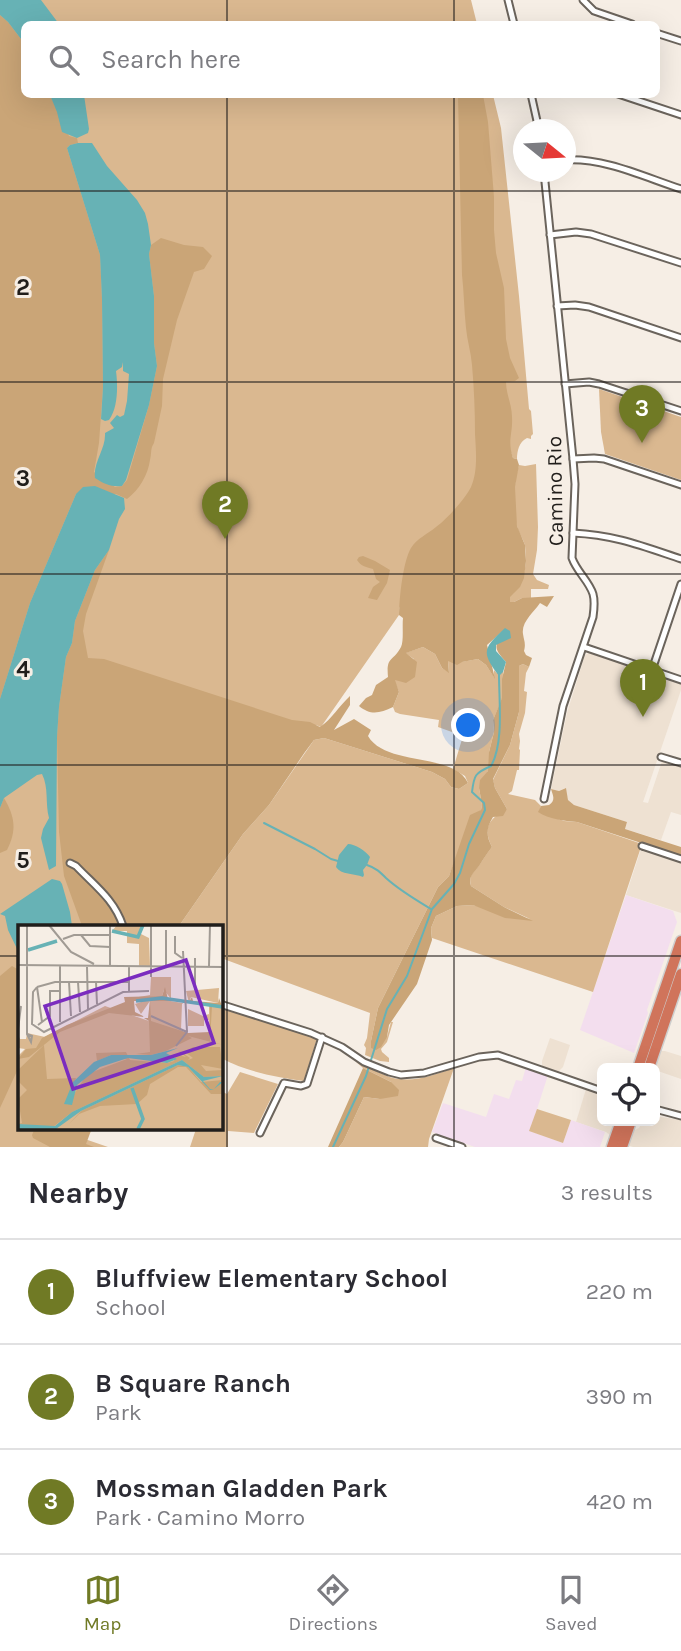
<!DOCTYPE html>
<html lang="en">
<head>
<meta charset="utf-8">
<style>
  :root { --surface:#fff; --page:#f7f7f7; --text:#2b2b33; --muted:#7c7c81; --line:#e1e1e2; --accent:#707a25 }
  body { margin:0; font-family:Karla,sans-serif; background:var(--page); color:var(--text) }
  .controls { position:absolute; right:21px; bottom:21px; display:grid; overflow:hidden; border-radius:10px; box-shadow:0 7px 28px #0002 }
  .controls button { width:63px; height:63px; display:grid; place-items:center; padding:0; border:0; border-bottom:2px solid var(--line); background:var(--surface); color:var(--text); font:35px sans-serif }
  .compass { position:absolute; left:513px; top:119px; width:63px; height:63px; border-radius:50%; background:var(--surface); box-shadow:0 7px 28px #0002; rotate:108deg }
  .you { position:absolute; left:469px; top:726px; width:24px; height:24px; margin:-18px; border:5px solid #fff; border-radius:50%; background:#1a73e8; box-shadow:0 0 0 10px #1a73e833 }
  .badge { display:grid; place-items:center; width:46px; height:46px; border-radius:50%; background:var(--accent); color:#fff; font-size:23px; font-weight:700 }
  .pin { position:absolute; translate:-50% -58px; filter:drop-shadow(0 2px 4px #0008) }
  .pin::after { content:''; position:absolute; top:37px; width:24px; height:21px; background:inherit; clip-path:polygon(0 0,100% 0,50% 100%) }
  .list { margin:0; padding:0; list-style:none }
  h2 { display:flex; justify-content:space-between; align-items:center; height:91px; margin:0; padding:0 28px; font-size:30px }
  h2 small { font-size:23px; font-weight:400; color:var(--muted) }
  .list li { display:grid; grid-template-columns:46px 1fr auto; gap:21px; align-items:center; box-sizing:border-box; height:105px; padding:0 28px; border-top:2px solid var(--line) }
  .list b { display:block; font-size:26px; white-space:nowrap }
  .list p { margin:0; font-size:23px; white-space:nowrap; color:var(--muted) }
  .list em { font-size:23px; font-style:normal; color:var(--muted) }
  .icon { flex:none; width:38px; height:38px; fill:none; stroke:currentColor; stroke-width:2; stroke-linecap:round; stroke-linejoin:round }
  .map { position:relative; flex:none; width:681px; height:1147px; overflow:hidden }
  .search { position:absolute; background:var(--surface); box-shadow:0 7px 28px #0002; left:21px; right:21px; top:21px; height:77px; display:flex; align-items:center; gap:18px; box-sizing:border-box; padding:0 24px; border-radius:10px; color:var(--muted); font-size:26px }
  .sheet { height:406px; background:var(--surface) }
  nav { display:flex; justify-content:space-around; align-items:center; box-sizing:border-box; height:98px; border-top:2px solid var(--line); background:var(--surface); font-size:19px; color:var(--muted) }
  nav a { display:grid; justify-items:center; gap:4px }
  nav .on { color:var(--accent) }
  .map>svg:first-child { display:block }
  .built { fill:#eee1d2 }
  .industrial { fill:#f3deee }
  .green { fill:#dab890 }
  .forest { fill:#caa577 }
  .water { fill:#67b2b5 }
  .lines { fill:none; stroke-linecap:round; stroke-linejoin:round }
  .stream { stroke:#67b2b5; stroke-width:2 }
  .street-casing { stroke:#6b645c; stroke-width:9 }
  .highway-casing { stroke:#cececd; stroke-width:13 }
  .street { stroke:#fff; stroke-width:5 }
  .highway { stroke:#d0745b; stroke-width:10 }
  .grid { fill:none; stroke:#211e1b; stroke-width:2; stroke-opacity:0.55 }
  .labels { text-anchor:middle; stroke-width:6; stroke-linejoin:round; paint-order:stroke }
  .street-label { font-size:21px; fill:#211e1b; stroke:#f6eee5 }
  .inset-river { fill:none; stroke:#67b2b5; stroke-width:3.5 }
  .inset-road { fill:none; stroke:#a19b94; stroke-width:2 }
  .view { fill:#7b2cbf; fill-opacity:0.15; stroke:#7b2cbf; stroke-width:3.5 }
  .inset-edge { fill:none; stroke:#211e1b; stroke-width:3.5 }
  .grid-label { font-size:23px; text-anchor:middle; font-weight:bold; fill:#211e1b; stroke:#f6eee5; stroke-width:6; stroke-linejoin:round; paint-order:stroke }
</style>
</head>
<body>
<div class="map">
<svg width="681" height="1147" viewBox="0 0 681 1147">
  <rect width="100%" height="100%" fill="#f6eee5"/>
  <g class="built">
    <polygon points="589,653 681,684 681,690 643,802 648,803 662,761 681,767 681,815 671,812 661,840 625,829 627,822 574,805 568,800 565,788 559,791 551,789 567,713 585,655"/>
    <polygon points="641,849 681,862 681,913 626,895"/>
    <polygon points="550,1038 570,1045 563,1067 558,1072 542,1067 542,1061"/>
    <polygon points="661,1051 665,1051 681,1056 681,1079 655,1070"/>
    <polygon points="586,1089 602,1094 602,1121 615,1121 610,1135 606,1132 576,1122"/>
    <polygon points="655,1116 681,1120 681,1147 633,1147 628,1145 633,1131 639,1128 643,1121 655,1121"/>
  </g>
  <g class="industrial">
    <polygon points="626,895 673,911 677,922 647,1010 648,1013 634,1053 580,1030"/>
    <polygon points="526,1067 548,1075 530,1131 563,1143 571,1120 605,1132 600,1147 475,1147 432,1132 443,1103 486,1117 494,1094 509,1099 516,1080 522,1081"/>
  </g>
  <g class="green">
    <path d="M 0,0 L 471,0 L 477,24 L 24,24 L 24,94 L 493,95 L 501,128 L 519,296 L 529,409 L 531,411 L 533,434 L 531,436 L 531,439 L 527,438 C 519,442 517,451 517,459 L 513,458 L 510,450 L 399,608 L 399,615 L 321,727 L 316,725 L 169,926 L 19,926 L 19,1128 L 82,1128 L 79,1137 L 108,1147 L 0,1147 Z"/>
    <polygon points="599,389 681,417 681,480 605,454 601,432"/>
    <path d="M 536,464 L 538,527 L 537,550 L 533,574 L 537,580 L 549,585 L 548,589 L 531,589 L 531,598 L 522,598 L 514,602 L 510,602 L 509,597 C 524,586 528,564 525,546 C 524,539 518,533 517,526 C 512,510 514,480 519,465 L 525,466 Z"/>
    <polygon points="423,647 435,654 442,668 449,672 448,661 461,662 478,659 486,665 494,677 494,670 497,673 503,672 502,699 493,720 494,732 489,752 490,763 488,771 479,788 482,805 481,810 462,842 449,876 438,887 378,1008 371,1041 387,1037 391,1022 393,1022 387,1042 381,1049 382,1052 389,1058 389,1062 380,1061 365,1055 366,1048 364,1045 367,1038 370,1013 221,958 220,926 179,926 243,834 269,805 314,740 324,738 432,772 445,779 451,787 459,789 468,783 465,776 453,769 463,736 438,727 439,720 400,714 395,712 393,707 399,692 394,680 397,680 414,659 405,653"/>
    <path d="M 523,664 L 529,667 L 526,673 L 524,691 L 527,692 L 525,713 L 519,734 L 520,741 L 519,749 L 520,750 L 519,770 L 517,770 L 512,791 L 508,794 L 535,800 L 541,806 L 539,812 L 564,821 L 577,822 L 642,844 L 593,992 L 432,938 L 431,928 L 436,916 L 457,906 L 473,905 L 530,919 L 504,907 L 471,886 C 468,873 474,874 480,864 C 484,858 487,853 492,847 C 482,827 489,819 507,809 L 495,788 L 493,780 L 510,745 L 519,712 L 519,666 Z"/>
    <path d="M 220,1007 L 317,1038 L 304,1081 C 275,1077 247,1072 221,1058 Z"/>
    <path d="M 356,1062 C 366,1066 377,1072 387,1076 C 410,1085 433,1075 454,1068 L 429,1139 L 428,1147 L 339,1147 L 343,1142 L 364,1097 L 380,1099 L 391,1082 L 363,1068 Z"/>
    <polygon points="240,1072 278,1084 254,1133 228,1131 228,1147 190,1147 196,1129 194,1128 220,1128 221,1091 227,1094"/>
    <polygon points="537,1109 571,1120 563,1143 529,1131"/>
  </g>
  <g class="forest">
    <path d="M 0,15 L 8,22 L 24,43 L 24,94 L 50,95 L 69,136 L 77,138 L 78,143 L 70,145 L 67,148 L 100,255 L 102,300 L 103,387 L 99,443 L 94,472 L 115,487 L 122,486 L 127,480 L 149,405 L 157,366 L 154,343 L 154,296 L 149,254 L 151,245 L 161,238 L 184,245 L 203,247 L 212,256 L 204,269 L 194,272 L 177,320 L 163,379 L 162,406 L 154,443 C 150,449 152,452 150,460 C 148,475 139,490 127,499 L 116,494 L 76,494 L 30,603 L 0,699 Z"/>
    <path d="M 458,95 L 483,95 L 488,122 L 494,197 L 494,230 L 496,253 L 504,288 L 506,339 L 510,358 L 519,378 L 515,381 L 506,382 C 506,394 512,405 512,417 C 513,434 507,440 513,458 L 517,459 L 519,465 L 515,487 L 517,526 L 525,545 L 526,561 L 524,578 L 520,587 L 510,597 L 510,602 L 514,602 L 522,598 L 554,596 L 547,607 L 540,603 C 534,612 521,622 523,634 C 524,641 526,643 524,651 L 526,655 L 532,658 L 529,667 L 523,664 L 519,666 L 519,712 L 510,745 L 493,779 L 495,788 L 507,809 L 503,816 L 493,817 C 486,828 486,836 492,847 C 487,853 483,860 479,866 C 473,874 468,877 471,886 L 504,907 L 533,921 L 505,918 L 473,905 L 457,906 L 436,916 L 431,928 L 432,940 L 417,984 L 389,1025 L 387,1037 L 381,1047 L 376,1050 L 371,1048 L 371,1041 L 378,1008 L 438,887 L 449,876 L 470,815 L 481,810 L 482,805 L 479,788 L 480,780 L 488,771 L 489,752 L 494,732 L 493,720 L 502,698 L 502,679 L 506,662 C 492,646 495,647 505,629 L 487,645 L 495,679 L 486,665 L 478,659 L 462,662 L 457,665 L 448,661 L 449,673 L 442,668 L 435,654 L 423,647 L 406,653 L 417,662 L 415,677 L 406,683 L 395,680 L 399,692 L 393,707 C 380,713 371,716 359,706 L 366,698 L 372,695 L 376,685 L 388,677 C 386,656 393,662 401,647 C 404,640 402,626 403,618 L 399,615 C 399,599 403,561 411,548 C 417,538 428,534 436,527 C 447,519 465,499 471,487 C 478,471 476,452 475,434 C 475,411 474,388 472,365 C 471,352 467,340 466,328 C 464,310 464,292 462,275 Z"/>
    <path d="M 109,550 L 86,614 L 83,631 L 88,658 L 104,659 L 292,720 L 310,722 L 320,727 C 332,719 339,706 350,696 L 350,705 L 334,730 L 354,719 L 371,730 L 368,736 C 386,767 454,752 468,783 L 459,789 L 451,787 L 445,779 L 432,772 L 324,738 L 314,740 L 305,752 L 269,805 L 243,834 L 179,926 L 82,926 L 64,876 L 59,832 L 57,737 L 59,707 L 66,657 L 72,643 L 75,621 L 95,570 Z"/>
    <path d="M 363,556 L 375,561 L 390,570 L 387,583 L 377,600 L 368,598 L 373,587 L 380,582 L 376,579 L 373,569 C 365,567 361,566 357,560 L 359,557 Z"/>
    <path d="M 566,788 L 568,800 L 574,805 L 627,822 L 625,829 L 681,847 L 681,856 L 577,822 C 564,821 549,819 538,812 L 541,806 L 549,805 C 556,800 553,796 551,789 L 559,791 Z"/>
    <path d="M 4,798 C 15,817 17,830 7,850 L 0,853 L 0,808 Z"/>
    <polygon points="12,966 19,970 19,1054 17,1071 0,1108 0,976"/>
    <polygon points="363,1068 391,1082 399,1090 398,1096 380,1099 364,1097 343,1142 339,1147 328,1147"/>
    <polygon points="35,1128 92,1128 86,1144 94,1147 50,1147 33,1138 32,1135"/>
  </g>
  <g class="water">
    <polygon points="0,0 41,0 59,24 24,24 24,43 8,22 0,15"/>
    <polygon points="50,95 84,95 89,129 88,133 77,138 62,132 57,112"/>
    <path d="M 78,143 L 92,143 L 107,166 L 137,200 L 145,213 L 148,224 L 151,245 L 149,254 L 154,296 L 154,343 L 157,366 L 149,405 L 126,480 L 122,486 C 111,487 104,484 95,478 C 93,462 106,449 105,433 L 114,428 L 110,423 L 117,415 L 120,417 L 124,415 L 127,401 L 129,374 L 123,371 L 123,362 L 122,367 L 116,371 C 118,386 118,408 109,420 L 105,421 L 101,419 L 103,387 L 102,300 L 100,255 L 67,148 L 70,145 Z"/>
    <path d="M 95,486 L 124,498 L 125,509 L 119,519 L 109,550 L 95,570 L 75,621 L 72,643 L 66,657 L 59,707 L 57,737 L 56,866 L 49,870 L 41,838 L 43,829 L 49,818 C 45,803 49,788 42,774 L 37,775 L 4,798 L 0,808 L 0,699 L 30,603 L 76,494 L 83,487 Z"/>
    <path d="M 505,628 L 510,631 L 511,638 L 496,645 L 496,651 L 506,662 L 503,672 L 499,676 C 480,651 484,648 505,628 Z"/>
    <path d="M 348,844 C 355,844 366,851 370,857 L 367,865 L 363,870 L 364,875 L 363,877 C 354,873 341,875 336,867 L 339,855 Z"/>
    <polygon points="52,879 60,881 62,884 70,912 72,926 19,926 19,953 8,930 5,916 0,914"/>
  </g>
  <g class="lines">
    <g class="stream">
      <polyline points="264,823 315,849 331,859 338,861"/>
      <path d="M 367,865 C 376,868 380,872 386,878 C 399,890 416,900 431,909"/>
      <path d="M 333,1147 L 366,1076 L 387,1009 L 407,976 L 432,909 L 454,884 L 460,873 L 469,844 L 485,810 L 484,803 L 472,792 C 474,775 475,773 491,766 C 504,743 499,702 499,675"/>
    </g>
    <g class="street-casing">
      <g id="street">
        <polyline points="508,0 514,24"/>
        <polyline points="583,0 594,11 632,24"/>
        <polyline points="656,33 681,41"/>
        <polyline points="531,94 539,130"/>
        <polyline points="618,94 681,115"/>
        <path d="M 566,160 C 605,158 644,177 681,189"/>
        <path d="M 544,172 L 573,459 L 575,484 L 572,558 C 577,572 589,581 593,594 C 595,601 594,610 593,617 L 563,706 L 544,799"/>
        <polyline points="550,235 576,232 591,234 681,263"/>
        <polyline points="557,306 575,305 589,307 681,338"/>
        <polyline points="565,384 589,382 599,384 681,411"/>
        <polyline points="573,459 594,458 604,459 681,485"/>
        <path d="M 573,533 C 615,535 642,546 681,559"/>
        <polyline points="584,647 681,680"/>
        <polyline points="652,670 681,584"/>
        <polyline points="661,757 681,763"/>
        <polyline points="642,846 681,859"/>
        <path d="M 70,863 L 76,866 C 95,886 114,899 123,926"/>
        <polyline points="220,1004 311,1033 342,1047 364,1062 389,1072 401,1075 424,1073 479,1057 498,1055 602,1091"/>
        <polyline points="655,1109 681,1116"/>
        <polyline points="260,1133 284,1083 301,1086 307,1084 322,1037"/>
        <polyline points="436,1138 462,1147"/>
      </g>
    </g>
    <g class="highway-casing">
      <g id="highway">
        <polyline points="638,1068 681,941"/>
        <polyline points="649,1068 681,974"/>
        <polyline points="612,1147 621,1121"/>
        <polyline points="622,1147 631,1121"/>
      </g>
    </g>
    <use href="#street" class="street"/>
    <use href="#highway" class="highway"/>
  </g>
  <path class="grid" d="M 227,0 L 227,24M 454,0 L 454,24M 227,94 L 227,1147M 454,94 L 454,1147M 0,191 L 681,191M 0,382 L 681,382M 0,574 L 681,574M 0,765 L 681,765M 0,956 L 19,956M 220,956 L 681,956"/>
  <g class="labels">
    <g class="street-label">
      <text transform="translate(555 491) rotate(-91)" y="7">Camino Rio</text>
    </g>
  </g>
  <g transform="translate(18 925)">
    <rect width="205" height="205" fill="#f6eee5"/>
    <path d="M 99,0 L 124,0 L 121,8 L 131,13 L 132,41 L 121,41 L 121,19 L 109,18 L 109,6 L 94,6 ZM 133,52 L 153,52 L 153,74 L 146,65 L 144,71 L 115,73 L 132,70 ZM 201,63 L 200,78 L 173,72 L 171,78 L 168,66 ZM 135,73 L 164,78 L 170,74 L 164,79 L 163,105 L 169,109 L 191,109 L 191,95 L 186,95 L 186,101 L 170,101 L 170,84 L 185,91 L 191,89 L 191,78 L 205,81 L 205,204 L 0,204 L 0,131 L 7,124 L 0,123 L 0,110 L 2,114 L 8,114 L 9,108 L 27,112 L 87,81 L 131,96 L 132,76 L 123,89 L 117,79 Z" fill="#dab890"/>
    <path d="M 147,62 L 150,74 L 169,76 L 116,76 L 117,87 L 127,92 L 91,88 L 42,107 L 11,132 L 0,134 L 8,124 L 18,123 L 24,113 L 49,100 L 107,77 L 106,72 L 144,71 ZM 174,72 L 175,76 L 200,78 L 201,73 L 205,84 L 194,81 L 192,116 L 205,120 L 170,111 L 174,113 L 148,126 L 133,130 L 118,129 L 132,127 L 131,96 L 126,93 L 130,93 L 132,75 L 133,96 L 170,108 L 192,107 L 192,81 L 171,77 ZM 26,120 L 29,154 L 58,153 L 49,180 L 69,149 L 109,134 L 93,130 L 79,136 L 78,128 L 108,127 L 112,135 L 149,138 L 156,136 L 157,132 L 153,132 L 157,129 L 168,132 L 160,125 L 172,133 L 170,135 L 175,133 L 167,127 L 175,122 L 202,122 L 205,144 L 183,140 L 188,146 L 205,145 L 205,151 L 186,152 L 164,135 L 54,187 L 35,202 L 0,199 L 4,198 L 0,174 L 9,165 L 0,156 L 0,145 ZM 160,140 L 170,142 L 183,157 L 205,155 L 205,169 L 193,169 L 168,142 L 160,142 L 132,159 L 129,170 L 119,179 L 82,181 L 61,189 L 51,199 L 63,186 Z" fill="#caa577"/>
    <path d="M 160,123 L 148,128 L 159,134 L 149,138 L 110,133 L 82,142 L 59,160 L 54,180 L 46,179 L 55,157 L 76,137 L 93,130 L 133,130 ZM 164,135 L 186,152 L 205,151 L 185,156 L 192,164 L 196,164 L 202,157 L 205,157 L 196,164 L 192,165 L 170,142 L 160,140 L 63,186 L 38,204 L 0,204 L 0,199 L 37,201 L 54,187 Z" fill="#67b2b5"/>
    <path class="inset-river" d="M 94,6 L 120,12 L 125,0M 10,25 L 39,16M 118,76 L 144,73 L 205,82M 114,163 L 125,194 L 120,204"/>
    <path class="inset-road" d="M 31,0 L 53,27 L 76,39M 92,0 L 92,42M 63,10 L 72,21 L 92,22M 157,11 L 157,28 L 164,33M 45,14 L 56,10 L 92,10M 177,33 L 177,65M 0,40 L 205,42M 42,41 L 42,97M 191,41 L 192,0M 69,42 L 70,84M 148,42 L 148,5M 133,52 L 133,0M 51,57 L 53,91M 60,57 L 62,87M 78,57 L 79,79M 19,62 L 15,67 L 14,99 L 26,107 L 105,67 L 131,66M 19,62 L 37,57 L 111,57M 19,62 L 24,97M 111,67 L 111,41M 133,91 L 169,107M 20,100 L 32,91 L 32,66 L 42,66M 0,104 L 3,81M 9,109 L 13,117 L 14,111 L 9,109 L 9,0M 158,121 L 169,107 L 165,26"/>
    <path class="view" d="M 168,35 L 196,118 L 55,164 L 27,81 Z"/>
    <rect width="205" height="205" class="inset-edge"/>
  </g>
  <g class="grid-label">
    <text x="23" y="295">2</text>
    <text x="23" y="486">3</text>
    <text x="23" y="677">4</text>
    <text x="23" y="868">5</text>
  </g>
</svg>
<div class="controls">
<button><svg class="icon" aria-label="locate" viewBox="0 0 24 24"><circle cx="12" cy="12" r="6"/><path d="M12 2v4M12 18v4M2 12h4M18 12h4"/></svg></button>
</div>
<svg class="compass" viewBox="-18 -18 36 36"><path d="M0-13l5 13h-10z" fill="#e53935"/><path d="M0 13l5-13h-10z" fill="#7c7c81"/></svg>
<div class="you"></div>
<div class="pin badge" style="left:643px;top:717px">1</div>
<div class="pin badge" style="left:225px;top:539px">2</div>
<div class="pin badge" style="left:642px;top:443px">3</div>
<div class="search"><svg class="icon" aria-label="search" viewBox="0 0 24 24"><circle cx="10" cy="10" r="6"/><path d="M15 15l6 6"/></svg>Search here</div>
</div>
<section class="sheet">
<h2>Nearby<small>3 results</small></h2>
<ul class="list">
<li><span class="badge">1</span><div><b>Bluffview Elementary School</b><p>School</p></div><em>220 m</em></li>
<li><span class="badge">2</span><div><b>B Square Ranch</b><p>Park</p></div><em>390 m</em></li>
<li><span class="badge">3</span><div><b>Mossman Gladden Park</b><p>Park · Camino Morro</p></div><em>420 m</em></li>
</ul>
</section>
<nav>
<a class="on"><svg class="icon" aria-label="map" viewBox="0 0 24 24"><path d="M3 6l6-2 6 2 6-2v14l-6 2-6-2-6 2zM9 4v14M15 6v14"/></svg>Map</a>
<a><svg class="icon" aria-label="directions" viewBox="0 0 24 24"><path d="M12 3l9 9-9 9-9-9zM9 14v-3h6M13 9l2 2-2 2"/></svg>Directions</a>
<a><svg class="icon" aria-label="saved" viewBox="0 0 24 24"><path d="M7 4h10v16l-5-4-5 4z"/></svg>Saved</a>
</nav>
</body>
</html>
